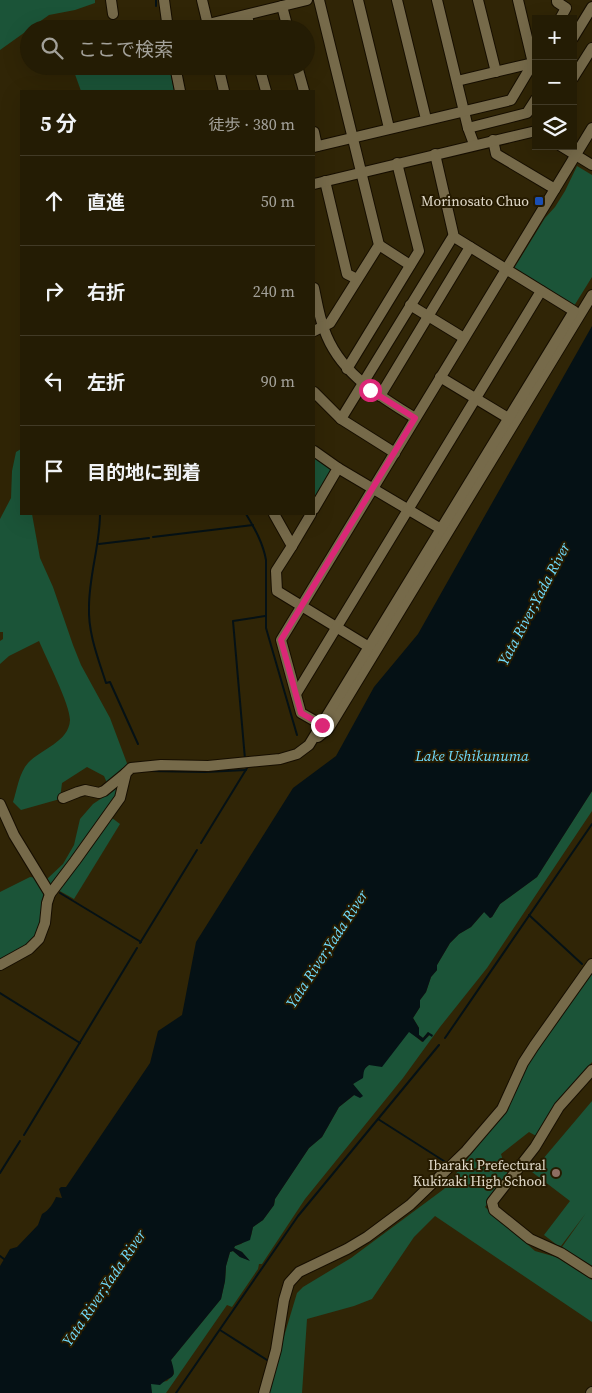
<!DOCTYPE html>
<html lang="ja">
<head>
<meta charset="utf-8">
<style>
  :root { --surface:#241c04; --page:#302913; --text:#f1f3f6; --muted:#a3a19a; --line:#413a26 }
  body { margin:0; font-family:"Source Serif 4","Noto Sans JP",serif; background:var(--page); color:var(--text) }
  .controls { position:absolute; right:15px; top:15px; display:grid; overflow:hidden; border-radius:0px; box-shadow:0 5px 20px #0002 }
  .controls button { width:45px; height:45px; display:grid; place-items:center; padding:0; border:0; border-bottom:1px solid var(--line); background:var(--surface); color:var(--text); font:25px sans-serif }
  .stop { position:absolute; width:15px; height:15px; margin:-11px; border:4px solid #db2777; border-radius:50%; background:#fff }
  .stop.end { background:#db2777; border-color:#fff; box-shadow:0 1px 5px #0008 }
  .list { margin:0; padding:0; list-style:none }
  h2 { display:flex; justify-content:space-between; align-items:center; height:65px; margin:0; padding:0 20px; font-size:21px }
  h2 small { font-size:16px; font-weight:400; color:var(--muted) }
  .list li { display:grid; grid-template-columns:32px 1fr auto; gap:15px; align-items:center; box-sizing:border-box; height:90px; padding:0 20px; border-top:1px solid var(--line) }
  .list b { display:block; font-size:19px; white-space:nowrap }
  .list em { font-size:16px; font-style:normal; color:var(--muted) }
  .icon { flex:none; width:28px; height:28px; fill:none; stroke:currentColor; stroke-width:2; stroke-linecap:round; stroke-linejoin:round }
  .map { position:relative; flex:none; width:592px; height:1393px; overflow:hidden }
  .search { position:absolute; background:var(--surface); box-shadow:0 5px 20px #0002; left:20px; top:20px; width:295px; height:55px; display:flex; align-items:center; gap:12px; box-sizing:border-box; padding:0 18px; border-radius:28px; color:var(--muted); font-size:19px }
  .panel { position:absolute; background:var(--surface); box-shadow:0 5px 20px #0002; left:20px; top:90px; width:295px; height:425px; border-radius:0px }
  .map>svg:first-child { display:block }
  .green { fill:#1b5438 }
  .water { fill:#051115 }
  .lines { fill:none; stroke-linecap:round; stroke-linejoin:round }
  .stream { stroke:#051115; stroke-width:2 }
  .minor-casing { stroke:#160e00; stroke-width:12 }
  .minor { stroke:#766a4a; stroke-width:10 }
  .route { stroke:#db2777; stroke-width:6 }
  .transit-dot { fill:#1a4fb4; stroke:#261b00; stroke-width:2 }
  .education-dot { fill:#8d6e63; stroke:#261b00; stroke-width:2 }
  .labels { text-anchor:middle; stroke-width:4; stroke-linejoin:round; paint-order:stroke }
  .poi-label { font-size:14px; fill:#e0d9c8; stroke:#261b00; text-anchor:end }
  .water-label { font-size:15px; font-style:italic; fill:#71dcfd; stroke:#261b00 }
</style>
</head>
<body>
<div class="map">
<svg width="592" height="1393" viewBox="0 0 592 1393">
  <rect width="100%" height="100%" fill="#302506"/>
  <g class="green">
    <polygon points="0,0 95,0 95,3 75,10 49,15 0,50"/>
    <polygon points="160,20 162,29 116,29 120,27"/>
    <polygon points="72,66 169,66 174,91 81,91"/>
    <polygon points="577,166 592,175 592,277 574,306 513,270 545,218 555,207 565,191"/>
    <path d="M 21,449 L 21,514 L 32,514 L 40,558 L 53,587 L 73,645 L 81,665 L 110,718 L 128,766 L 117,796 L 52,886 L 43,896 L 42,925 L 30,944 L 0,962 L 0,892 L 30,877 L 47,879 L 63,864 L 74,845 L 80,819 L 93,804 L 111,792 L 104,776 L 87,767 L 62,783 L 60,799 L 21,810 L 13,802 C 17,790 19,773 28,763 C 41,749 69,742 70,720 C 70,704 46,658 39,641 L 9,656 L 0,664 L 0,641 L 3,639 L 3,632 L 0,632 L 0,519 L 11,498 L 12,471 L 16,452 Z"/>
    <polygon points="314,455 332,468 314,502"/>
    <polygon points="592,791 592,811 487,968 440,1027 403,1078 305,1199 262,1264 259,1264 258,1269 232,1307 227,1305 166,1393 152,1393 150,1385 151,1384 167,1381 174,1374 171,1360 221,1299 225,1281 226,1266 230,1252 233,1251 240,1257 249,1260 242,1252 234,1248 235,1246 241,1244 251,1236 253,1227 263,1220 274,1205 275,1199 309,1148 322,1137 339,1107 358,1092 353,1084 363,1076 363,1072 365,1068 403,1038 409,1031 422,1042 430,1035 428,1032 423,1038 419,1035 419,1028 413,1018 420,1007 420,1000 426,992 431,977 437,970 437,965 450,943 459,934 471,927 485,911 490,918 492,917 500,904 537,877"/>
    <polygon points="112,818 120,824 74,899 58,890"/>
    <polygon points="592,968 592,1062 557,1104 538,1137 529,1132 501,1154 506,1171 509,1174 485,1207 535,1251 556,1257 592,1280 592,1322 435,1216 414,1237 372,1299 354,1306 307,1319 302,1393 267,1393 297,1293 303,1287 351,1258 444,1189 504,1112 526,1064"/>
    <polygon points="592,1101 592,1266 562,1247 586,1213 561,1246 557,1245 544,1235 570,1201 532,1172"/>
  </g>
  <path class="water" d="M 592,326 L 592,791 L 537,877 L 500,904 L 492,917 L 490,918 L 484,912 L 471,927 L 459,934 L 450,943 L 437,965 L 437,970 L 431,977 L 426,992 L 420,1000 L 420,1007 L 413,1018 L 419,1028 L 419,1035 L 423,1038 L 428,1032 L 433,1035 L 432,1037 L 429,1035 L 423,1042 L 409,1032 L 382,1067 L 369,1065 C 363,1069 364,1072 363,1078 L 353,1084 L 363,1096 L 360,1098 L 354,1095 L 339,1107 L 322,1137 L 309,1148 L 275,1199 L 274,1205 L 263,1220 L 253,1227 L 250,1240 L 235,1246 L 234,1248 L 242,1252 L 250,1261 L 240,1257 L 233,1251 L 230,1252 L 226,1266 L 225,1281 L 221,1299 L 171,1360 C 178,1381 171,1374 160,1385 L 151,1384 L 152,1393 L 0,1393 L 0,1266 L 10,1249 L 17,1247 L 38,1225 L 42,1214 C 49,1211 54,1202 56,1197 L 62,1198 L 59,1189 L 61,1187 L 66,1187 L 150,1063 L 158,1031 L 182,1015 L 196,942 L 293,788 L 336,756 L 374,687 L 418,634 Z"/>
  <g class="lines">
    <g class="stream">
      <polyline points="156,0 156,6"/>
      <path d="M 100,514 C 100,545 89,575 89,607 C 88,633 98,658 106,683 L 110,682 L 138,744"/>
      <path d="M 246,514 C 255,529 263,543 266,560 L 266,628 L 297,735"/>
      <polyline points="153,537 253,525"/>
      <polyline points="99,544 149,538"/>
      <polyline points="245,759 233,621 265,616"/>
      <polyline points="150,771 205,772 246,770"/>
      <polyline points="201,843 247,768"/>
      <polyline points="60,893 141,942"/>
      <polyline points="529,915 582,964"/>
      <polyline points="140,943 197,850"/>
      <polyline points="0,993 80,1043"/>
      <polyline points="445,1038 592,824"/>
      <polyline points="378,1119 447,1163"/>
      <polyline points="24,1135 137,948"/>
      <polyline points="0,1173 20,1141"/>
      <polyline points="0,1256 4,1259"/>
      <polyline points="220,1330 267,1360"/>
      <polyline points="176,1393 298,1216 439,1045"/>
    </g>
    <g class="minor-casing">
      <g id="minor">
        <polyline points="111,0 113,14"/>
        <polyline points="164,0 168,29"/>
        <polyline points="202,0 209,29"/>
        <polyline points="358,0 389,128"/>
        <polyline points="397,0 426,119"/>
        <polyline points="437,0 468,128 474,144"/>
        <polyline points="478,0 496,72"/>
        <polyline points="557,0 557,2 566,8 560,19"/>
        <polyline points="282,6 288,29"/>
        <polyline points="247,15 250,29"/>
        <polyline points="188,29 307,0"/>
        <polyline points="573,38 592,7"/>
        <polyline points="175,66 180,91"/>
        <polyline points="218,66 224,91"/>
        <polyline points="259,66 266,91"/>
        <polyline points="297,66 304,91"/>
        <polyline points="573,78 592,48"/>
        <polyline points="457,81 533,63 535,60"/>
        <polyline points="468,128 527,113 536,99"/>
        <polyline points="314,132 317,146"/>
        <polyline points="493,140 496,154 555,189"/>
        <polyline points="561,146 592,165"/>
        <polyline points="314,147 511,100 533,63 518,0"/>
        <polyline points="325,181 347,274 357,279"/>
        <polyline points="314,184 536,131"/>
        <polyline points="379,245 410,265"/>
        <path d="M 314,288 C 317,302 319,316 324,329 C 339,373 378,395 415,418"/>
        <polyline points="410,305 464,338"/>
        <polyline points="314,331 330,323 379,245 319,0"/>
        <polyline points="347,369 419,251 397,163"/>
        <polyline points="440,377 508,418"/>
        <polyline points="314,392 341,419 395,453"/>
        <polyline points="380,396 470,247"/>
        <polyline points="341,419 452,238 454,237"/>
        <polyline points="314,451 338,468 441,529"/>
        <polyline points="314,509 338,468"/>
        <polyline points="274,514 292,546 276,571 277,591 369,647"/>
        <polyline points="292,546 311,514"/>
        <polyline points="296,694 541,291"/>
        <polyline points="322,725 301,713 281,640 592,128"/>
        <polyline points="318,737 329,728 592,295"/>
        <polyline points="63,798 78,792 85,790 99,793 104,791 126,773"/>
        <polyline points="0,804 14,835 50,894"/>
        <polyline points="0,965 29,949 39,939 45,923 47,903 50,894 75,861 120,798 126,773 131,768 161,765 208,766 280,759 297,754 309,745 574,311 454,237 435,154"/>
        <polyline points="592,1070 559,1107 535,1147 492,1202 494,1210 530,1239 561,1253 592,1273"/>
        <polyline points="264,1393 276,1350 284,1300 289,1283 299,1272 347,1249 367,1237 410,1205 466,1151 502,1109 523,1063 534,1046 592,964"/>
        <polyline points="591,1393 592,1392"/>
      </g>
    </g>
    <use href="#minor" class="minor"/>
  </g>
  <g class="lines">
    <polyline class="route" points="322,725 301,713 281,640 415,418 370,390"/>
  </g>
  <rect class="transit-dot" x="534" y="196" width="10" height="10" rx="2.5"/>
  <circle class="education-dot" cx="556" cy="1173" r="5"/>
  <g class="labels">
    <g class="poi-label">
      <text x="529" y="206">Morinosato Chuo</text>
      <text x="546" y="1170">Ibaraki Prefectural<tspan x="546" dy="16">Kukizaki High School</tspan></text>
    </g>
    <g class="water-label">
      <text transform="translate(534 604) rotate(-62)" y="5">Yata River;Yada River</text>
      <text x="472" y="761">Lake Ushikunuma</text>
      <text transform="translate(327 949) rotate(-57)" y="5">Yata River;Yada River</text>
      <text transform="translate(104 1288) rotate(-56)" y="5">Yata River;Yada River</text>
    </g>
  </g>
</svg>
<div class="controls">
<button>+</button>
<button>−</button>
<button><svg class="icon" aria-label="layers" viewBox="0 0 24 24"><path d="M12 4l9 5-9 5-9-5zM3 14l9 5 9-5"/></svg></button>
</div>
<div class="stop" style="left:370px;top:390px"></div>
<div class="stop end" style="left:322px;top:725px"></div>
<div class="search"><svg class="icon" aria-label="search" viewBox="0 0 24 24"><circle cx="10" cy="10" r="6"/><path d="M15 15l6 6"/></svg>ここで検索</div>
<section class="panel">
<h2>5 分<small>徒歩 · 380 m</small></h2>
<ul class="list">
<li><svg class="icon" aria-label="ahead" viewBox="0 0 24 24"><path d="M12 20V5M6 11l6-6 6 6"/></svg><div><b>直進</b></div><em>50 m</em></li>
<li><svg class="icon" aria-label="right" viewBox="0 0 24 24"><path d="M7 20v-9h11M14 6l5 5-5 5"/></svg><div><b>右折</b></div><em>240 m</em></li>
<li><svg class="icon" aria-label="left" viewBox="0 0 24 24"><path d="M17 20v-9H6M10 6l-5 5 5 5"/></svg><div><b>左折</b></div><em>90 m</em></li>
<li><svg class="icon" aria-label="arrive" viewBox="0 0 24 24"><path d="M6 21V4h12l-3 4 3 4H6"/></svg><div><b>目的地に到着</b></div></li>
</ul>
</section>
</div>
</body>
</html>
